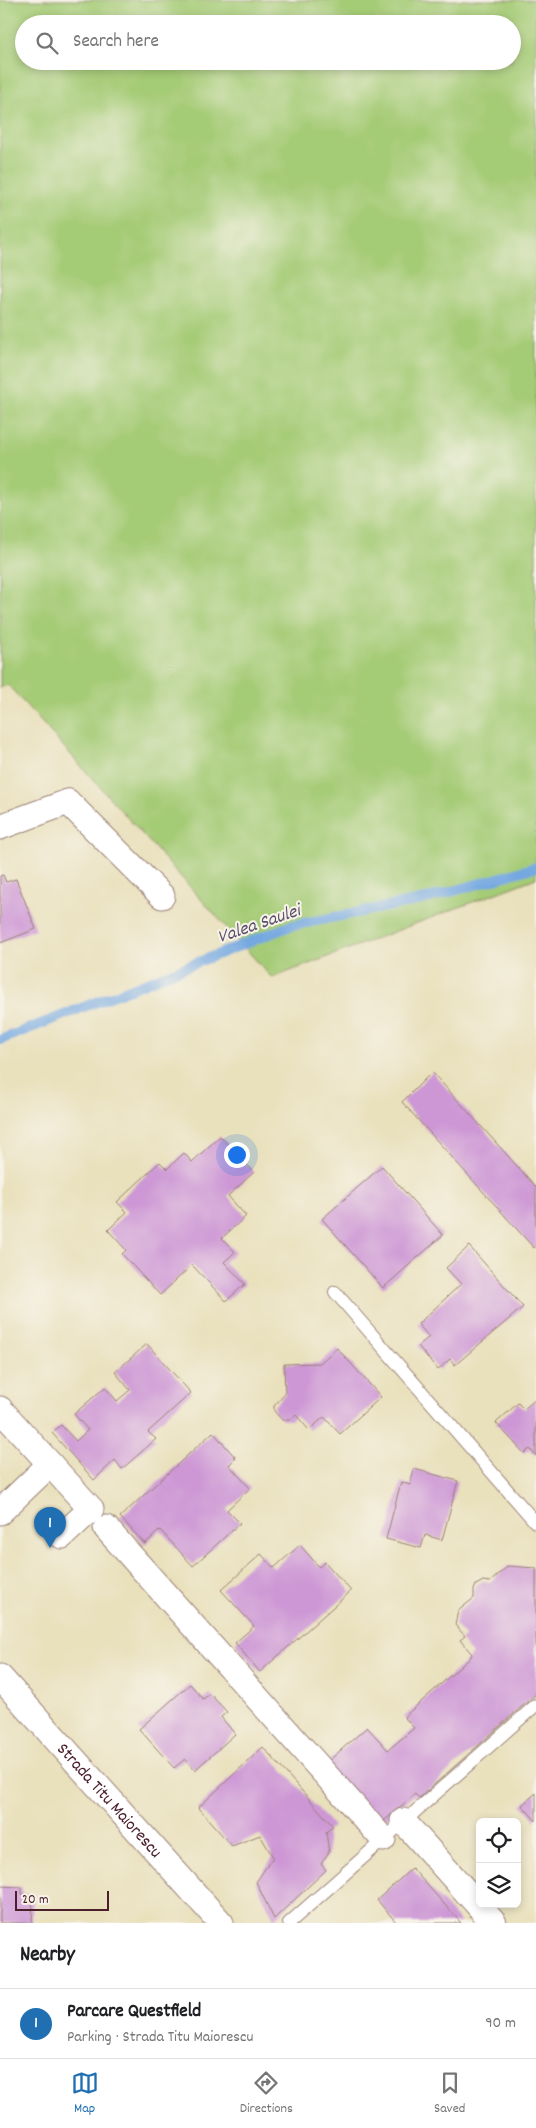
<!DOCTYPE html>
<html lang="en">
<head>
<meta charset="utf-8">
<style>
  :root { --surface:#fff; --page:#f2f2f2; --text:#202124; --muted:#757577; --line:#e0e0e0; --accent:#1f6fb2 }
  body { margin:0; font-family:Dekko,sans-serif; background:var(--page); color:var(--text) }
  .controls { position:absolute; right:15px; bottom:15px; display:grid; overflow:hidden; border-radius:8px; box-shadow:0 2px 8px #0003 }
  .controls button { width:45px; height:45px; display:grid; place-items:center; padding:0; border:0; border-bottom:1px solid var(--line); background:var(--surface); color:var(--text); font:25px sans-serif }
  .scale { position:absolute; left:15px; bottom:12px; width:94px; box-sizing:border-box; padding-left:5px; border:2px solid #4a1f2b; border-top:0; font-size:14px; line-height:18px; white-space:nowrap; color:#4a1f2b; -webkit-text-stroke:4px #f7f3e8; paint-order:stroke }
  .you { position:absolute; left:236px; top:1154px; width:18px; height:18px; margin:-12px; border:4px solid #fff; border-radius:50%; background:#1a73e8; box-shadow:0 0 0 8px #1a73e833 }
  .badge { display:grid; place-items:center; width:32px; height:32px; border-radius:50%; background:var(--accent); color:#fff; font-size:16px; font-weight:700 }
  .pin { position:absolute; translate:-50% -41px; filter:drop-shadow(0 1px 2px #0008) }
  .pin::after { content:''; position:absolute; top:26px; width:18px; height:15px; background:inherit; clip-path:polygon(0 0,100% 0,50% 100%) }
  .list { margin:0; padding:0; list-style:none }
  h2 { display:flex; justify-content:space-between; align-items:center; height:65px; margin:0; padding:0 20px; font-size:21px }
  h2 small { font-size:16px; font-weight:400; color:var(--muted) }
  .list li { display:grid; grid-template-columns:32px 1fr auto; gap:15px; align-items:center; box-sizing:border-box; height:70px; padding:0 20px; border-top:1px solid var(--line) }
  .list b { display:block; font-size:19px; white-space:nowrap }
  .list p { margin:0; font-size:16px; white-space:nowrap; color:var(--muted) }
  .list em { font-size:16px; font-style:normal; color:var(--muted) }
  .icon { flex:none; width:28px; height:28px; fill:none; stroke:currentColor; stroke-width:2; stroke-linecap:round; stroke-linejoin:round }
  .map { position:relative; flex:none; width:536px; height:1923px; overflow:hidden }
  .search { position:absolute; background:var(--surface); box-shadow:0 2px 8px #0003; left:15px; right:15px; top:15px; height:55px; display:flex; align-items:center; gap:12px; box-sizing:border-box; padding:0 18px; border-radius:28px; color:var(--muted); font-size:19px }
  .sheet { height:135px; background:var(--surface) }
  nav { display:flex; justify-content:space-around; align-items:center; box-sizing:border-box; height:70px; border-top:1px solid var(--line); background:var(--surface); font-size:14px; color:var(--muted) }
  nav a { display:grid; justify-items:center; gap:2px }
  nav .on { color:var(--accent) }
  .map>svg:first-child { display:block }
  .green { fill:#a4cb75; stroke:#777550; fill-rule:evenodd }
  .lines { fill:none; stroke-linecap:round; stroke-linejoin:round }
  .stream { stroke:#75a8e1; stroke-width:10 }
  .building { fill:#cd97d5 }
  .lane-casing { stroke:#9a8074; stroke-width:14 }
  .street-casing { stroke:#9a8074; stroke-width:27 }
  .lane { stroke:#fff; stroke-width:12 }
  .street { stroke:#fff; stroke-width:25 }
  .labels { text-anchor:middle; stroke-width:4; stroke-linejoin:round; paint-order:stroke }
  .street-label { font-size:18px; fill:#4a1f2b; stroke:#f7f3e8 }
  .water-label { font-size:19px; font-style:italic; fill:#594f6b; stroke:#f7f3e8 }
</style>
</head>
<body>
<div class="map">
<svg width="536" height="1923" viewBox="0 0 536 1923">
  <rect width="100%" height="100%" fill="#f7f3e8"/>
  <filter id="ink" filterUnits="userSpaceOnUse"><feTurbulence type="fractalNoise" baseFrequency=".02" numOctaves="2"/><feDisplacementMap in="SourceGraphic" scale="10" xChannelSelector="R" yChannelSelector="G"/><feConvolveMatrix kernelMatrix="1 2 1 2 8 2 1 2 1" color-interpolation-filters="sRGB"/></filter>
  <filter id="wash" filterUnits="userSpaceOnUse"><feTurbulence type="fractalNoise" baseFrequency=".0096" numOctaves="4" result="noise"/><feDisplacementMap in="SourceGraphic" scale="20" xChannelSelector="R" yChannelSelector="G"/><feGaussianBlur stdDeviation="1.12" result="paint"/><feColorMatrix in="noise" values="0 0 0 0 0 0 0 0 0 0 0 0 0 0 0 0 0 1.4 0 .05"/><feComposite in="paint" operator="in"/></filter>
  <g filter="url(#wash)">
    <rect width="100%" height="100%" fill="#e9e0bc"/>
    <path class="green" d="M 0,0 L 536,0 L 536,878 L 272,978 L 8,685 L 0,688 ZM 24,24 L 512,24 L 512,61 L 24,61 Z"/>
    <g class="lines">
      <polyline class="stream" points="0,1040 290,926 426,899 536,867"/>
    </g>
    <g id="blocks">
      <g class="building">
        <polygon points="3,875 6,882 16,879 36,929 0,943 0,876"/>
        <polygon points="432,1072 536,1187 536,1246 534,1248 402,1102"/>
        <polygon points="220,1136 254,1172 228,1196 246,1216 222,1238 235,1252 224,1262 245,1284 226,1301 192,1265 160,1295 122,1254 126,1250 108,1230 127,1212 117,1202 160,1162 167,1169 184,1153 192,1162"/>
        <polygon points="382,1166 443,1235 383,1288 322,1219"/>
        <polygon points="469,1246 523,1307 455,1365 450,1359 438,1370 418,1346 429,1337 418,1324 461,1284 446,1268"/>
        <polygon points="147,1344 191,1393 148,1432 156,1439 122,1469 115,1460 94,1480 52,1433 61,1425 76,1441 88,1430 74,1414 105,1387 117,1401 130,1390 115,1372"/>
        <polygon points="337,1348 381,1397 340,1434 324,1417 309,1430 296,1415 290,1420 282,1420 274,1411 274,1406 285,1394 284,1364 320,1363"/>
        <polygon points="536,1399 536,1456 530,1449 524,1453 496,1423 518,1403 524,1409"/>
        <polygon points="213,1432 236,1458 229,1465 250,1488 227,1510 240,1523 193,1566 160,1530 145,1544 120,1517"/>
        <polygon points="414,1469 458,1481 442,1540 425,1535 421,1548 386,1539 401,1482 410,1485"/>
        <polygon points="300,1545 319,1567 325,1562 351,1591 260,1672 235,1643 254,1626 221,1590 261,1554 274,1568"/>
        <polygon points="508,1566 536,1568 536,1694 419,1798 415,1794 378,1826 324,1765 367,1727 388,1750 414,1728 404,1717 470,1658 472,1654 460,1640 465,1636 455,1625 458,1611 474,1598 474,1590 476,1585 483,1581 490,1582"/>
        <polygon points="190,1684 203,1699 210,1694 227,1712 221,1717 235,1734 195,1770 185,1759 174,1768 139,1729"/>
        <polygon points="263,1747 333,1826 326,1832 329,1852 321,1864 326,1870 274,1919 256,1882 273,1857 260,1835 232,1846 198,1808"/>
        <polygon points="536,1793 536,1821 522,1805"/>
        <polygon points="412,1868 461,1923 397,1923 377,1900"/>
        <polygon points="0,1886 22,1887 22,1894 33,1895 32,1923 0,1923"/>
      </g>
    </g>
  </g>
  <g filter="url(#ink)">
    <use href="#blocks" fill-opacity="0" stroke="#9a8074" stroke-width="1"/>
    <g class="lines">
      <g class="lane-casing">
        <g id="lane">
          <polyline points="335,1292 536,1523"/>
          <polyline points="289,1923 536,1705"/>
        </g>
      </g>
      <g class="street-casing">
        <g id="street">
          <polyline points="0,827 68,802 162,896"/>
          <polyline points="0,1409 91,1509 62,1536"/>
          <polyline points="0,1512 50,1464"/>
          <polyline points="106,1528 383,1839"/>
          <path id="s1" d="M 0,1677 L 221,1923"/>
          <polyline points="403,1821 494,1923"/>
        </g>
      </g>
      <use href="#lane" class="lane"/>
      <use href="#street" class="street"/>
    </g>
  </g>
  <g class="labels">
    <g class="street-label">
      <text dy="6" stroke="none"><textPath href="#s1" startOffset="165">Strada Titu Maiorescu</textPath></text>
    </g>
    <g class="water-label">
      <text transform="translate(258 922) rotate(-19)" y="7">Valea Saulei</text>
    </g>
  </g>
</svg>
<div class="controls">
<button><svg class="icon" aria-label="locate" viewBox="0 0 24 24"><circle cx="12" cy="12" r="6"/><path d="M12 2v4M12 18v4M2 12h4M18 12h4"/></svg></button>
<button><svg class="icon" aria-label="layers" viewBox="0 0 24 24"><path d="M12 4l9 5-9 5-9-5zM3 14l9 5 9-5"/></svg></button>
</div>
<div class="scale">20 m</div>
<div class="you"></div>
<div class="pin badge" style="left:50px;top:1548px">1</div>
<div class="search"><svg class="icon" aria-label="search" viewBox="0 0 24 24"><circle cx="10" cy="10" r="6"/><path d="M15 15l6 6"/></svg>Search here</div>
</div>
<section class="sheet">
<h2>Nearby<small></small></h2>
<ul class="list">
<li><span class="badge">1</span><div><b>Parcare Questfield</b><p>Parking · Strada Titu Maiorescu</p></div><em>90 m</em></li>
</ul>
</section>
<nav>
<a class="on"><svg class="icon" aria-label="map" viewBox="0 0 24 24"><path d="M3 6l6-2 6 2 6-2v14l-6 2-6-2-6 2zM9 4v14M15 6v14"/></svg>Map</a>
<a><svg class="icon" aria-label="directions" viewBox="0 0 24 24"><path d="M12 3l9 9-9 9-9-9zM9 14v-3h6M13 9l2 2-2 2"/></svg>Directions</a>
<a><svg class="icon" aria-label="saved" viewBox="0 0 24 24"><path d="M7 4h10v16l-5-4-5 4z"/></svg>Saved</a>
</nav>
</body>
</html>
